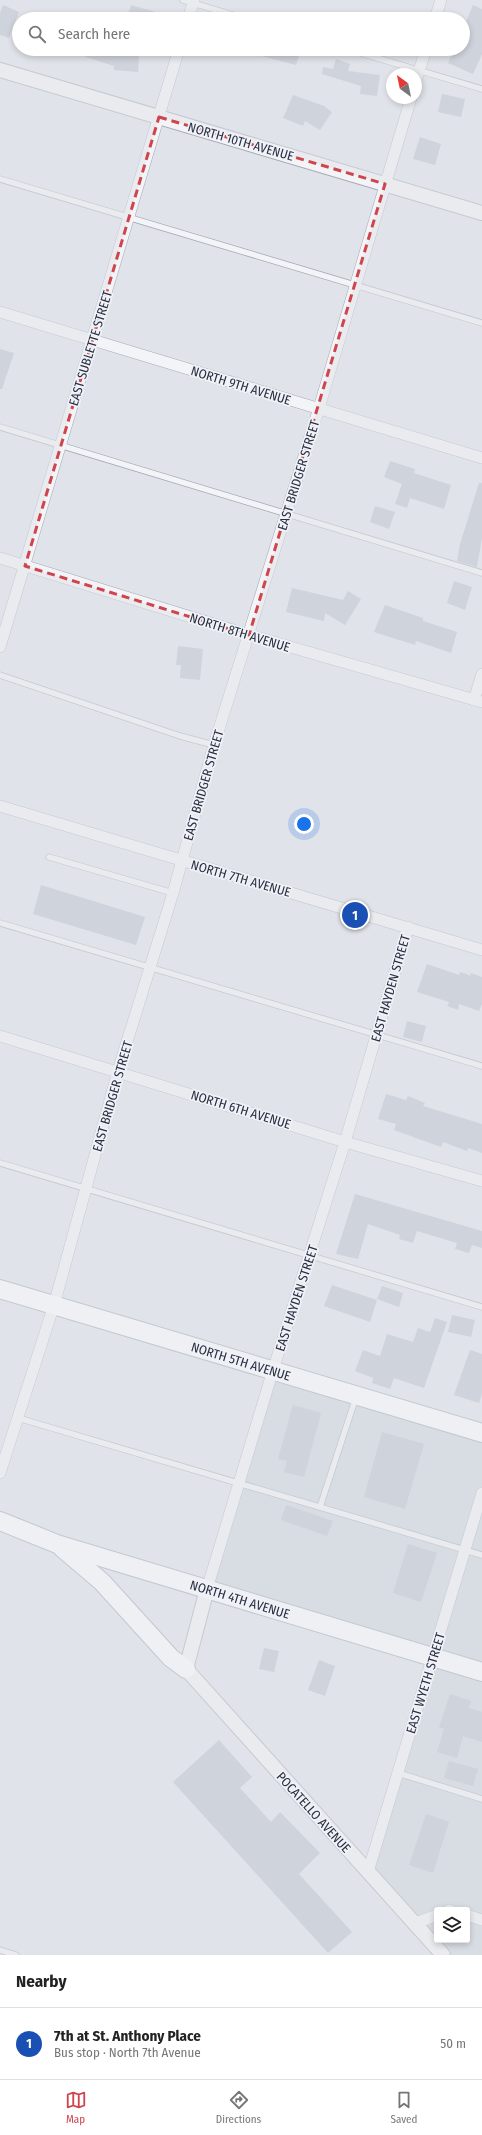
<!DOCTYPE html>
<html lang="en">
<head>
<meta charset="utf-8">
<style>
  :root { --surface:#fff; --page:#f2f2f2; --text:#222; --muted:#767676; --line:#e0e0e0; --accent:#cf444d }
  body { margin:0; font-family:"Fira Sans Condensed",sans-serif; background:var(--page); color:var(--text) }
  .controls { position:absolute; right:12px; bottom:12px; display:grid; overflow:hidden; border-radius:4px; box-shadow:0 2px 6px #0003 }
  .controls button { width:36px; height:36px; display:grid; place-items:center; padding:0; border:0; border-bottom:1px solid var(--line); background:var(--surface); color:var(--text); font:20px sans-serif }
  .compass { position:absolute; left:386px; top:68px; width:36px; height:36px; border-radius:50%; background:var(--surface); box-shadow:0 2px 6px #0003; rotate:327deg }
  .you { position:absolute; left:304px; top:824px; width:14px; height:14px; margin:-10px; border:3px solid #fff; border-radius:50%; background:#1a73e8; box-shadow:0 0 0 6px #1a73e833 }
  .badge { display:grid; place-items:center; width:26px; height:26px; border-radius:50%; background:var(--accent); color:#fff; font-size:13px; font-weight:700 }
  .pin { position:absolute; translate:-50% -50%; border:2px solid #fff; box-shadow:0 1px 4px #0006 }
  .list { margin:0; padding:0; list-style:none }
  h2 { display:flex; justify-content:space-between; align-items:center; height:52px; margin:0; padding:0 16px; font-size:17px }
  h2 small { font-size:13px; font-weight:400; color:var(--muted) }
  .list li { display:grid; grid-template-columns:26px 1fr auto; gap:12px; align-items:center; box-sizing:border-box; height:72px; padding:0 16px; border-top:1px solid var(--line) }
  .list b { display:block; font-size:15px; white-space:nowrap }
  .list p { margin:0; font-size:13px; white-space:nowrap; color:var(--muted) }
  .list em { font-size:13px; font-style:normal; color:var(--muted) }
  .icon { flex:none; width:22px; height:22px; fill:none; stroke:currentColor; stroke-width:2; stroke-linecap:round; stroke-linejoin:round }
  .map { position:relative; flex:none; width:482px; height:1955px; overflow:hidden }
  .search { position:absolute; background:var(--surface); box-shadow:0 2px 6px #0003; left:12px; right:12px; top:12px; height:44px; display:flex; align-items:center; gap:10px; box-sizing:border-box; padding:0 14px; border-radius:22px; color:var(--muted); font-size:15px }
  .sheet { height:124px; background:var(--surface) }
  nav { display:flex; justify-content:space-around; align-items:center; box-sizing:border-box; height:56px; border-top:1px solid var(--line); background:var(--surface); font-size:11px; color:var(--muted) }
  nav a { display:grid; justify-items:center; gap:2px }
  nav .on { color:var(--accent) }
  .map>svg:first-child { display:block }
  .built { fill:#ced2db; fill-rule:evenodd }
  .building { fill:#babec9 }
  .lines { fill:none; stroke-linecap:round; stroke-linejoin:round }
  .service-casing { stroke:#a5a9b3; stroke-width:7 }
  .minor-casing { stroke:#a5a9b3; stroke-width:12 }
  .tertiary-casing { stroke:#a5a9b3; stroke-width:16 }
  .primary-casing { stroke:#9fa6b5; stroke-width:20 }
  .service { stroke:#f3f4f7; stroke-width:5.5 }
  .minor { stroke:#f3f4f7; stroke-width:11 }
  .tertiary { stroke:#f3f4f7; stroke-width:14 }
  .primary { stroke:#fff; stroke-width:18 }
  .marked { fill:none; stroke:#cf444d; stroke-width:3; stroke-dasharray:8 5; stroke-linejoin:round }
  .labels { text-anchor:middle; stroke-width:3.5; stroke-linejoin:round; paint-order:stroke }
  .street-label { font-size:13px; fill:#282f41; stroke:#f0f2f7 }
</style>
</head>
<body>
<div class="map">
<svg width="482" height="1955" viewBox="0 0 482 1955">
  <rect width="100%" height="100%" fill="#e0e3e9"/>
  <path class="built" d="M 273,1370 L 482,1433 L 482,1955 L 443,1955 L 368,1872 L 433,1656 L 207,1589 ZM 437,1910 L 467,1910 L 467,1940 L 437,1940 Z"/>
  <g class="building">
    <polygon points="3,5 19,12 9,38 0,35 0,13"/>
    <polygon points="131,5 170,16 169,19 127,19"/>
    <polygon points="473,5 482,9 482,54 473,74 448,63 454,49 463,49 463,29"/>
    <polygon points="251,49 301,49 296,65 250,53"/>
    <polygon points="87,53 139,56 138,72 114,70 114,66 86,57"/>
    <polygon points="336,59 350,64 348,71 380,75 377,96 360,94 361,86 322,74 323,67 333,69"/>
    <polygon points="442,94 465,99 461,117 438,112"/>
    <polygon points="293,95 324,106 332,112 320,130 305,121 303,126 283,118"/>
    <polygon points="420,137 441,144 435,165 413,159"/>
    <polygon points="0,349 14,353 2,389 0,389"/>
    <polygon points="390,461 415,469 414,473 451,485 444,509 410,498 407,508 395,504 402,484 384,477"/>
    <polygon points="479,483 482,483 482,538 477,567 457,561 460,544"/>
    <polygon points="375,506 395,512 389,529 370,522"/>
    <polygon points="454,581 472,587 465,610 447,603"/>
    <polygon points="292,588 343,600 348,591 361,599 345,625 325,613 324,621 286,612"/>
    <polygon points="385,605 423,618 423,621 457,632 451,653 416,641 415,645 374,632"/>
    <polygon points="178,646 203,649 200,680 180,678 181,665 176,665"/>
    <polygon points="41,885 145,917 136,945 33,914"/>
    <polygon points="427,964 459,975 460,972 469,975 469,978 471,973 482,977 482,1004 479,1011 459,1004 458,1010 447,1006 449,1002 417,992"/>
    <polygon points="407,1021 426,1026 422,1042 403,1037"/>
    <polygon points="386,1094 406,1100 408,1096 425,1103 423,1106 482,1124 482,1153 468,1148 467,1151 443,1142 441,1147 394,1130 396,1124 378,1119"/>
    <polygon points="355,1194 482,1231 482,1248 472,1245 469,1253 455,1249 457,1243 417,1231 413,1243 399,1239 400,1235 368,1224 358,1259 336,1254"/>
    <polygon points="332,1285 377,1300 370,1322 324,1306"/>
    <polygon points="382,1286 403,1293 399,1307 377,1299"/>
    <polygon points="452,1315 475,1320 471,1337 448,1332"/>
    <polygon points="435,1318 447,1322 424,1388 394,1378 390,1389 372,1383 373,1378 355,1371 363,1350 380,1356 387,1334 413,1342 418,1328 430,1332"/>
    <polygon points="470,1350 482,1354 482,1394 479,1403 454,1395"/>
    <polygon points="293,1405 321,1413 304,1477 284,1472 287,1461 278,1459"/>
    <polygon points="382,1432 424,1444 405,1509 364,1497"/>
    <polygon points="286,1505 333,1521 327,1536 281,1520"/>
    <polygon points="408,1544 437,1553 421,1602 393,1593"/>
    <polygon points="264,1648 279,1651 274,1672 259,1669"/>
    <polygon points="319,1660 335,1666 325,1696 308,1690"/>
    <polygon points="450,1694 471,1701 469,1708 482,1712 482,1742 463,1736 457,1758 437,1752 444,1729 439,1727"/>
    <polygon points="219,1740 252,1777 240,1788 271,1822 280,1812 320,1853 299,1874 352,1932 328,1953 173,1782"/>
    <polygon points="449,1761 478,1769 473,1786 444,1778"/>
    <polygon points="426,1814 449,1822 433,1873 409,1865"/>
  </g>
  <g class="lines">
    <g class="service-casing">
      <g id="service">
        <polyline points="183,0 246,19"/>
        <polyline points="347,49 482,89"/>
        <polyline points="0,179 482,323"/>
        <polyline points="0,427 482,573"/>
        <polyline points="0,675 180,736 214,745"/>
        <polyline points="49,857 173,893"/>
        <polyline points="0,923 482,1066"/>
        <polyline points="0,1163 482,1307"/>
        <polyline points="18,1418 482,1555"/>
        <polyline points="320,1507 356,1397"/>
        <polyline points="398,1773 482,1799"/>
        <polyline points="0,1950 16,1955"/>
      </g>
    </g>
    <g class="minor-casing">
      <g id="minor">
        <polyline points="188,19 194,0"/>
        <polyline points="435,19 441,0"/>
        <polyline points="416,81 426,49"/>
        <polyline points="0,312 482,458"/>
        <polyline points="0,558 249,635 482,702"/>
        <polyline points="0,647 179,49"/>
        <polyline points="474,700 482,674"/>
        <polyline points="0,806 482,950"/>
        <polyline points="0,1036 345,1142 482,1181"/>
        <polyline points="0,1473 54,1305 118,1071 173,893 214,745 319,408 411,98"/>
        <polyline points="207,1589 273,1370 345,1142 408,927"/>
        <polyline points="368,1872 482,1493"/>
        <polyline points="449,1910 450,1910"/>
        <polyline points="467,1915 482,1920"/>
        <polyline points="416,1923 437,1915"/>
      </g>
    </g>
    <g class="tertiary-casing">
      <g id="tertiary">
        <polyline points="0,70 482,213"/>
        <polyline points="207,1589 186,1669 443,1955"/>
      </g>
    </g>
    <g class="primary-casing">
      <g id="primary">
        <polyline points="0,1289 482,1433"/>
        <polyline points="0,1521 57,1544 482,1672"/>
        <polyline points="62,1548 102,1582 171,1658 186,1669"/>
      </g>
    </g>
    <use href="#service" class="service"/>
    <use href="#minor" class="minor"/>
    <use href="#tertiary" class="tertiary"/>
    <use href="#primary" class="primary"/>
  </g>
  <path d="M0 0H482V1955H0ZM 159,117 L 385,184 L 249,635 L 25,566 Z" fill="#e0e3e9" fill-opacity=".55" fill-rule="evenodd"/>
  <path class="marked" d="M 159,117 L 385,184 L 249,635 L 25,566 Z"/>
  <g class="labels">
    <g class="street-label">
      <text transform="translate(241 141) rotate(16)" y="5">NORTH 10TH AVENUE</text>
      <text transform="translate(90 348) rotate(-73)" y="5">EAST SUBLETTE STREET</text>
      <text transform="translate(241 385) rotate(17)" y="5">NORTH 9TH AVENUE</text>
      <text transform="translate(298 475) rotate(-73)" y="5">EAST BRIDGER STREET</text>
      <text transform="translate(240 632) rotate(17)" y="5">NORTH 8TH AVENUE</text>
      <text transform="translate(203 785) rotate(-74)" y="5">EAST BRIDGER STREET</text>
      <text transform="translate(241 878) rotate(16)" y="5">NORTH 7TH AVENUE</text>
      <text transform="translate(390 988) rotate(-74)" y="5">EAST HAYDEN STREET</text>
      <text transform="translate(112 1096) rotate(-74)" y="5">EAST BRIDGER STREET</text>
      <text transform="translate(241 1109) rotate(17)" y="5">NORTH 6TH AVENUE</text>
      <text transform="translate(296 1298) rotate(-72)" y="5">EAST HAYDEN STREET</text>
      <text transform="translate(241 1361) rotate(17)" y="5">NORTH 5TH AVENUE</text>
      <text transform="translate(240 1599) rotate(17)" y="5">NORTH 4TH AVENUE</text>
      <text transform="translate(425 1683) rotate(-73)" y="5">EAST WYETH STREET</text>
      <text transform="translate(314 1812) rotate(48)" y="5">POCATELLO AVENUE</text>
    </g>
  </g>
</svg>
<div class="controls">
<button><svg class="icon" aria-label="layers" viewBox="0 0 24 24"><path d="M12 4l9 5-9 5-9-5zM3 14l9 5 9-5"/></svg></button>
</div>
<svg class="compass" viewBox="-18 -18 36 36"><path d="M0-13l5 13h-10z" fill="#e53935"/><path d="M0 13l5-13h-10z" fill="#767676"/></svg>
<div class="you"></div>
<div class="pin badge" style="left:355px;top:915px;background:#1a4fb4">1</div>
<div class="search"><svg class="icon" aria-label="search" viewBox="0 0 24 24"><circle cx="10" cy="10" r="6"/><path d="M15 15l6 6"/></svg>Search here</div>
</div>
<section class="sheet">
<h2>Nearby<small></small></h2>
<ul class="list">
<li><span class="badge" style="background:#1a4fb4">1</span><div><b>7th at St. Anthony Place</b><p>Bus stop · North 7th Avenue</p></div><em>50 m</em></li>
</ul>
</section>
<nav>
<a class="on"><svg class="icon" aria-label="map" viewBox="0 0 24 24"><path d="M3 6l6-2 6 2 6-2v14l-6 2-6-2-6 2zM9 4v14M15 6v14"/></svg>Map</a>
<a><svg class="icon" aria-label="directions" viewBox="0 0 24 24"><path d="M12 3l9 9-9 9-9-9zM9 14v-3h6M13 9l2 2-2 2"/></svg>Directions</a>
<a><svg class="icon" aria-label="saved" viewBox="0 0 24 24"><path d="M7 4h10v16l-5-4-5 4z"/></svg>Saved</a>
</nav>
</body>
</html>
